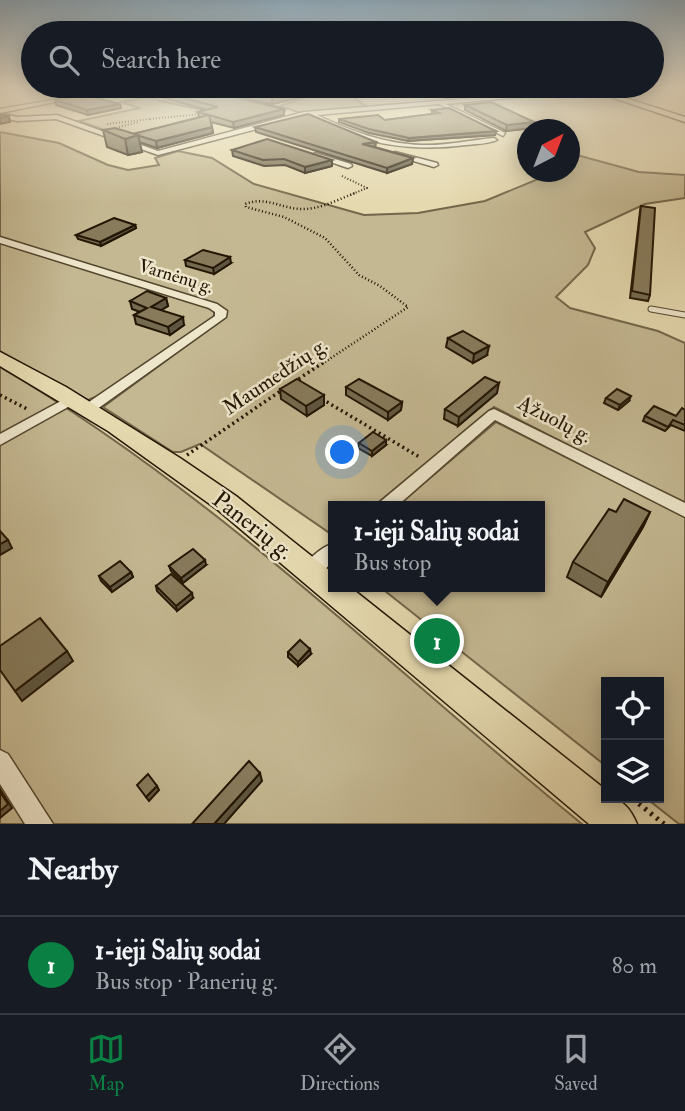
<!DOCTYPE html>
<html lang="en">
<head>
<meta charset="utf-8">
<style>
  :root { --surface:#171b24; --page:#20242c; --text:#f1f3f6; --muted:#9ea1a6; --line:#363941; --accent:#0b8043 }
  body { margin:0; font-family:"IM FELL Double Pica",serif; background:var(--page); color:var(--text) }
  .controls { position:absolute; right:21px; bottom:21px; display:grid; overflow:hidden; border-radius:0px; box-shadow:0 4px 18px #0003 }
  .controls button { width:63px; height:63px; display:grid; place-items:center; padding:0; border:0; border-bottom:2px solid var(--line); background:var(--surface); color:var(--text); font:35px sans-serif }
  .compass { position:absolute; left:517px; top:119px; width:63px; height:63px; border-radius:50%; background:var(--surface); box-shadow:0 4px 18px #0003; rotate:42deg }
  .you { position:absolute; left:343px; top:453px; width:24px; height:24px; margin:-18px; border:5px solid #fff; border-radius:50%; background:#1a73e8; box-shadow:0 0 0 10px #1a73e833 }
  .badge { display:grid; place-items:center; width:46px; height:46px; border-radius:50%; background:var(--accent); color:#fff; font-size:23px; font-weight:700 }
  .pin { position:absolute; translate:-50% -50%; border:4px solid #fff; box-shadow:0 2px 7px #0006 }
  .popup { position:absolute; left:328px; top:501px; width:217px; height:91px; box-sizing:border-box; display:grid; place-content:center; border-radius:0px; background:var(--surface); filter:drop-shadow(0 2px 5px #0005); font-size:23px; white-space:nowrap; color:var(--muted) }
  .popup b { font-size:26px; color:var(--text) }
  .popup::after { content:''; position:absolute; left:50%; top:100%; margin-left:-14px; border:14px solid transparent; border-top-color:var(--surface) }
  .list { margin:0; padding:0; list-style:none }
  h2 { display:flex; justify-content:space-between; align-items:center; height:91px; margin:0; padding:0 28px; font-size:30px }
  h2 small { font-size:23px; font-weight:400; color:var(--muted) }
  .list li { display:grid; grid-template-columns:46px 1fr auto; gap:21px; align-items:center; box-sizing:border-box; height:98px; padding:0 28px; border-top:2px solid var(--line) }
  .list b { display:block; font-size:26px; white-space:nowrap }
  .list p { margin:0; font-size:23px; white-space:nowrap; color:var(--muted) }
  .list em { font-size:23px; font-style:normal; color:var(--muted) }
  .icon { flex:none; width:38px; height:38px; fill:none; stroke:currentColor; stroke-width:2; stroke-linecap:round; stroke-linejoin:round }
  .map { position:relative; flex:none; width:685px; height:824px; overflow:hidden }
  .search { position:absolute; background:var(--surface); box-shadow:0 4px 18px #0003; left:21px; right:21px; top:21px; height:77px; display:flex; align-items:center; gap:18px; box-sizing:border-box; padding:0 24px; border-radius:38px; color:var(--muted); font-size:26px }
  .sheet { height:189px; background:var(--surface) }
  nav { display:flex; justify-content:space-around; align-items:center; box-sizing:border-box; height:98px; border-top:2px solid var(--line); background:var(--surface); font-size:19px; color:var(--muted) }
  nav a { display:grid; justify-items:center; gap:4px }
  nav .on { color:var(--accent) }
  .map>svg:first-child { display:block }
  .green { fill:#c4b892; stroke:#73664a; stroke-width:2 }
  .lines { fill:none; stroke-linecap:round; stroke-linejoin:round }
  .service-casing { stroke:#53462e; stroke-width:7 }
  .minor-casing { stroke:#53462e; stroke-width:3 }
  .secondary-casing { stroke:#221503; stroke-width:3 }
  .primary-casing { stroke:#221503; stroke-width:3 }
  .path-far3 { stroke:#221503; stroke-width:2; stroke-dasharray:1 2; stroke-linecap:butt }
  .path-far2 { stroke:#221503; stroke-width:2.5; stroke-dasharray:1 2.5; stroke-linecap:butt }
  .path-far1 { stroke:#221503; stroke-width:3.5; stroke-dasharray:2 3.5; stroke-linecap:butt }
  .path { stroke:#221503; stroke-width:5; stroke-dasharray:2.5 5; stroke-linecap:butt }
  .service { stroke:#eee6cb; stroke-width:5 }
  .minor { fill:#eee6cb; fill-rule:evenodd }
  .secondary { fill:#eee6cb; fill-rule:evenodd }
  .primary { fill:#e5d9af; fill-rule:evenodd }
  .wall { fill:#746a4f; stroke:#221503; stroke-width:2 }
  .shaded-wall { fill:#5e5640; stroke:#221503; stroke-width:2 }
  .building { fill:#877b5c; stroke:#221503; stroke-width:2 }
  .labels { text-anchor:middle; stroke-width:5; stroke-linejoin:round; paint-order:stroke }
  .far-street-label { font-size:18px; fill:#221503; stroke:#eee6cb }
  .street-label { font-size:21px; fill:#221503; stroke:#eee6cb }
  .near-street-label { font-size:24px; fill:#221503; stroke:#eee6cb }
</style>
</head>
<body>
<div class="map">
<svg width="685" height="824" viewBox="0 0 685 824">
  <rect width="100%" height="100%" fill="#e5d9af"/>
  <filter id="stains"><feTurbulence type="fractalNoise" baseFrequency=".00286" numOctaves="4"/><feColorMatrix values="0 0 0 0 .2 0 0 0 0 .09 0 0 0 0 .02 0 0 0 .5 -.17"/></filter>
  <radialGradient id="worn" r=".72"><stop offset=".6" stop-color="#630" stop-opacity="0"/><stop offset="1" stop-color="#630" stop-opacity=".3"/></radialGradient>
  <g class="green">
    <polygon points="258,88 308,88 318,95 342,89 367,107 301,113 280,106 316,94 301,90"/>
    <polygon points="146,97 214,113 124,137 79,121 139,108 122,102"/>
    <polygon points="0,132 59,143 108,165 128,170 159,165 155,158 178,151 212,158 254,184 364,215 418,213 485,201 555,172 570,172 570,157 577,155 639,172 685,175 685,198 645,204 585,232 595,248 588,265 556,297 570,308 658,331 685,343 685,505 494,407 374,506 334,506 334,536 200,444 181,452 173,452 103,407 224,318 227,311 218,305 0,238"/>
    <polygon points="0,243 209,307 214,312 214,317 105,393 88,400 0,351"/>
    <path d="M 0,367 C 214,491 391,669 582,824 L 0,824 Z"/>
    <polygon points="496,422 685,517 685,824 679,824 646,798 659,798 659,682 606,682 606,766 380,587 540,587 540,506 397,506"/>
  </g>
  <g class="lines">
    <g class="service-casing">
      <polyline id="service" points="651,309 685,315"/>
    </g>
    <g class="minor-casing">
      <g id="minor">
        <polygon points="50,88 57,88 80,97 0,113 0,109 71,97"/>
        <polygon points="92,88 114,90 171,89 114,94"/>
        <path d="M 593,88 L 615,88 L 446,104 L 505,133 L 503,136 L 439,104 L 317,115 C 350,131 385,144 422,145 C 446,146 470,140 494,138 L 497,140 C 488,144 476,144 466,145 C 413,152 356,145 310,115 L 158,155 L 56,119 L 17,121 L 0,117 L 0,113 L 17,117 L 57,115 L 158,151 L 304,112 Z"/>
        <polygon points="220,93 284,109 285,110 282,112 218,96"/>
        <polygon points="395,152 437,163 438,165 434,167 393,155"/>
        <polygon points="315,153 351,164 352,166 348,168 313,156"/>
        <polygon points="0,237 217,304 227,311 226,317 93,412 83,412 81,409 83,406 215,316 215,312 209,308 0,243"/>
        <polygon points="72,395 79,399 77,402 0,445 0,434"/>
        <polygon points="494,409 685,503 685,517 495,420 397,506 378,506 380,502 489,411"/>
        <path d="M 334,543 L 334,561 C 325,569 317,580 304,576 L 302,570 C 307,559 322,547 334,543 Z"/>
        <polygon points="0,750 8,754 53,824 25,824 0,784"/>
      </g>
    </g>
    <g class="secondary-casing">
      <polygon id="secondary" points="584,88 594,88 685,117 685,122"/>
    </g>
    <g class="primary-casing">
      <path id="primary" d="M 0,352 L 66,387 L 180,458 L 236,496 L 334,574 L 334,587 L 350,587 L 606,790 L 606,798 C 623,798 631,810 637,824 L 589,824 L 218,510 L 108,431 L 0,366 Z"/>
    </g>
    <g class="path-far3">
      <polyline points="159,101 203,110"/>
      <polyline points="150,119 201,114"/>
      <polyline points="107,124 150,119"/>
      <polyline points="119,127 139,122"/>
      <polyline points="342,176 367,188 350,195"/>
    </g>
    <path class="path-far2" d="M 322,364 L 408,307 L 380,286 L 359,275 L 325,238 L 284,217 L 246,207 L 245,204 C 266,196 280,208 300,209 C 319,210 337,200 355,193"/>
    <g class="path-far1">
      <polyline points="294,382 324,362"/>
      <polyline points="0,395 29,410"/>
      <polyline points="322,399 421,458"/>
      <polyline points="187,455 282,390"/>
    </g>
    <polyline class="path" points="633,799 664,824"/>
    <use href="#service" class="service"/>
    <use href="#minor" class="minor"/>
    <use href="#secondary" class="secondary"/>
    <use href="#primary" class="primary"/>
  </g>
  <g class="wall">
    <polygon points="200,88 293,88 302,90 302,97 272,104"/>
    <polygon points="424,88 554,88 445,98"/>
    <polygon points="152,90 284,109 284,115 234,128 211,122 213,133 157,148 139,142 142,152 128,155 107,147 103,130 133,134 199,118 198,112 207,110 153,95"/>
    <polygon points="55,100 121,108 88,115 56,105"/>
    <polygon points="465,105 534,122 533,128 506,131 465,110"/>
    <polygon points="432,110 496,131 495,135 408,141 369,133 339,122 339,119 385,120 433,114 432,114"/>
    <polygon points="255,127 376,142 375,147 413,158 412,164 387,173 256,132"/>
    <polygon points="232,150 332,166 305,173 285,165 264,166 233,156"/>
    <polygon points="641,206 650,295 648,301 630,298 640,211"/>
    <polygon points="135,225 136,228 101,246 78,239 76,235"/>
    <polygon points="185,260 231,263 214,274 186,266"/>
    <polygon points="166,298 168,306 161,310 184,325 170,335 136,324 134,315 140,312 132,309 130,301"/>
    <polygon points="448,338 487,355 473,363 446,347"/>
    <polygon points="346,387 402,402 401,410 388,420 346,395"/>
    <polygon points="280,389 324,395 324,405 307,416 281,399"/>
    <polygon points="497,393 458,426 444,419 445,409"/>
    <polygon points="606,398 629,401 618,410 604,403"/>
    <polygon points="685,410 685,431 671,425 665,431 643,421 645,416 676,416"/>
    <polygon points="359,443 386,445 372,456 358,448"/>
    <polygon points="616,512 650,512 643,527 601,597 567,577 573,562"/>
    <polygon points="206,565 183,583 171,571 169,566"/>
    <polygon points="131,572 133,577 112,592 101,581 99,576"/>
    <polygon points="156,586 193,598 177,611 157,591"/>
    <polygon points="288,652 311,654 298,666 288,657"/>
  </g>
  <g class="shaded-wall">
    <polygon points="483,88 554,88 445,98 445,91"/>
    <polygon points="302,90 302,97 272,104 272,97"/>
    <polygon points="120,104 121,108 88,115 87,110"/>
    <polygon points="284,109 284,115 234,128 233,122"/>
    <polygon points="9,116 10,122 0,124 0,118"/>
    <polygon points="534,122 533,128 506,131 507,125"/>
    <polygon points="212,127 213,133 157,148 156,141"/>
    <polygon points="496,131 495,135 408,141 409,138"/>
    <polygon points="138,135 142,152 128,155 125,139"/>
    <polygon points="376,142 375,147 362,144"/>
    <polygon points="413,158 412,164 387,173 387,168"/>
    <polygon points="332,160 332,166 305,173 305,167"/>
    <polygon points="135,225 136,228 101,246 100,242"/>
    <polygon points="230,257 231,263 214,274 213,268"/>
    <polygon points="166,298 168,306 153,315 151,307"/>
    <polygon points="183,317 184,325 170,335 168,327"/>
    <polygon points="489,346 487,355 473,363 474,354"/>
    <polygon points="499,383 497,393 458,426 459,417"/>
    <polygon points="324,395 324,405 307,416 306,406"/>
    <polygon points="631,396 629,401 618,410 620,405"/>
    <polygon points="402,402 401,410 388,420 388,412"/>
    <polygon points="386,440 386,445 372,456 372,451"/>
    <polygon points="650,512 643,527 601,597 608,582"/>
    <polygon points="8,540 12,548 0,555 0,544"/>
    <polygon points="205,560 206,565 183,583 181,578"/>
    <polygon points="131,572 133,577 112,592 110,587"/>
    <polygon points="192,593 193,598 177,611 176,606"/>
    <polygon points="310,649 311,654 298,666 298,662"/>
    <polygon points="67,651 73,661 22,701 15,691"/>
    <polygon points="260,773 262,781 224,824 214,824"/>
    <polygon points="157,786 159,790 149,801 146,797"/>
    <polygon points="0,789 12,808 0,818"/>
  </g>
  <g class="building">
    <polygon points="179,88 218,93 284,109 233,122 209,115 212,127 156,141 133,134 209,115 198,112 218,107 152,90"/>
    <polygon points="229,88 293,88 302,90 272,97"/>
    <polygon points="438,88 483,88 445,91"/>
    <polygon points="85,95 120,104 87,110 55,100"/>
    <polygon points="491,102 534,122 507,125 465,105"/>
    <polygon points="449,108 496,131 409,138 369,129 339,119 378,115 385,120 439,113 432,110"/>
    <polygon points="0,114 9,116 0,118"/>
    <polygon points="308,114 376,142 362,144 413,158 387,168 255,127"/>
    <polygon points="115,128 138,135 125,139 103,130"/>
    <polygon points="267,139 332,160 305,167 284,159 263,160 232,150"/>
    <polygon points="641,206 655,208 650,295 632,291"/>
    <polygon points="114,218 135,225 100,242 76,235"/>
    <polygon points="203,250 230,257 213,268 185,260"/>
    <polygon points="147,291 166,298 151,307 183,317 168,327 134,315 147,308 130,301"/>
    <polygon points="463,331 489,346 474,354 448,338"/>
    <polygon points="485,377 499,383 459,417 445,409"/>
    <polygon points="297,379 324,395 306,406 280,389"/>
    <polygon points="359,379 402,402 388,412 346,387"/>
    <polygon points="617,389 631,396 620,405 606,398"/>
    <polygon points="654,406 676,416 682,408 685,410 685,425 673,420 668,427 645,416"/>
    <polygon points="373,432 386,440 372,451 359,443"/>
    <polygon points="624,499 650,512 608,582 573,562 609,509 616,512"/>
    <polygon points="0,531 8,540 0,544"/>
    <polygon points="193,549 205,560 181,578 169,566"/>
    <polygon points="120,561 131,572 110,587 99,576"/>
    <polygon points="171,574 192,593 176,606 156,586"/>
    <polygon points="40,618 67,651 15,691 0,670 0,646"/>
    <polygon points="300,640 310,649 298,662 288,652"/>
    <polygon points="249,761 260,773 214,824 192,824"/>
    <polygon points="148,774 157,786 146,797 137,785"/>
    <polygon points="0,792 8,804 0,811"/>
  </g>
  <linearGradient id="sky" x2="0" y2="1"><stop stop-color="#8ca8ba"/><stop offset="0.43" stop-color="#f3eedb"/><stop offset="1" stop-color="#f3eedb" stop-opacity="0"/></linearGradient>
  <rect width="685" height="204" fill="url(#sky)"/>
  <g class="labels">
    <g class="far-street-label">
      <text transform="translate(176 276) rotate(17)" y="6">Varnėnų g.</text>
    </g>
    <g class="street-label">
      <text transform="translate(275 376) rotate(-34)" y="7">Maumedžių g.</text>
      <text transform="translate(555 419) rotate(27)" y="7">Ąžuolų g.</text>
    </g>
    <g class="near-street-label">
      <text transform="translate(253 525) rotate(38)" y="8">Panerių g.</text>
    </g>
  </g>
  <rect width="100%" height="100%" filter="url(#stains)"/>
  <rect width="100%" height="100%" fill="url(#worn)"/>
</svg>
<div class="controls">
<button><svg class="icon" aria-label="locate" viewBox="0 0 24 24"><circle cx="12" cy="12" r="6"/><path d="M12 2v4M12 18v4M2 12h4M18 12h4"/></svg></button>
<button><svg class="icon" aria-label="layers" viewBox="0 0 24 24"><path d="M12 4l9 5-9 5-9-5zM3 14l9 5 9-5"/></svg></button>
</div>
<svg class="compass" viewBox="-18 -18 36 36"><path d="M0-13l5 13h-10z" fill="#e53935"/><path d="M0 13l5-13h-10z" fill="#9ea1a6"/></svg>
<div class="you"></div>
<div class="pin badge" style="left:437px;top:641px">1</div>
<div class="popup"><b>1-ieji Salių sodai</b>Bus stop</div>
<div class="search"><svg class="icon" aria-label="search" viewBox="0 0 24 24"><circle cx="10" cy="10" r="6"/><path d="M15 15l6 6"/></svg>Search here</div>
</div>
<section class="sheet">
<h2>Nearby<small></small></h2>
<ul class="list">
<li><span class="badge">1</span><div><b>1-ieji Salių sodai</b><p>Bus stop · Panerių g.</p></div><em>80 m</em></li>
</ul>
</section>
<nav>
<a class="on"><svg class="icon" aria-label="map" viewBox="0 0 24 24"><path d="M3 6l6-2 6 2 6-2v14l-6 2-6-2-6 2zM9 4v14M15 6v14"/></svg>Map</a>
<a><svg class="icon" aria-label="directions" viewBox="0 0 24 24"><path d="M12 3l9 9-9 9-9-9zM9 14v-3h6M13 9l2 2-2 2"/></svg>Directions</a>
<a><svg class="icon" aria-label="saved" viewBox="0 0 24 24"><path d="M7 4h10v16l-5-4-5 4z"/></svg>Saved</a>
</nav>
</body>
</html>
